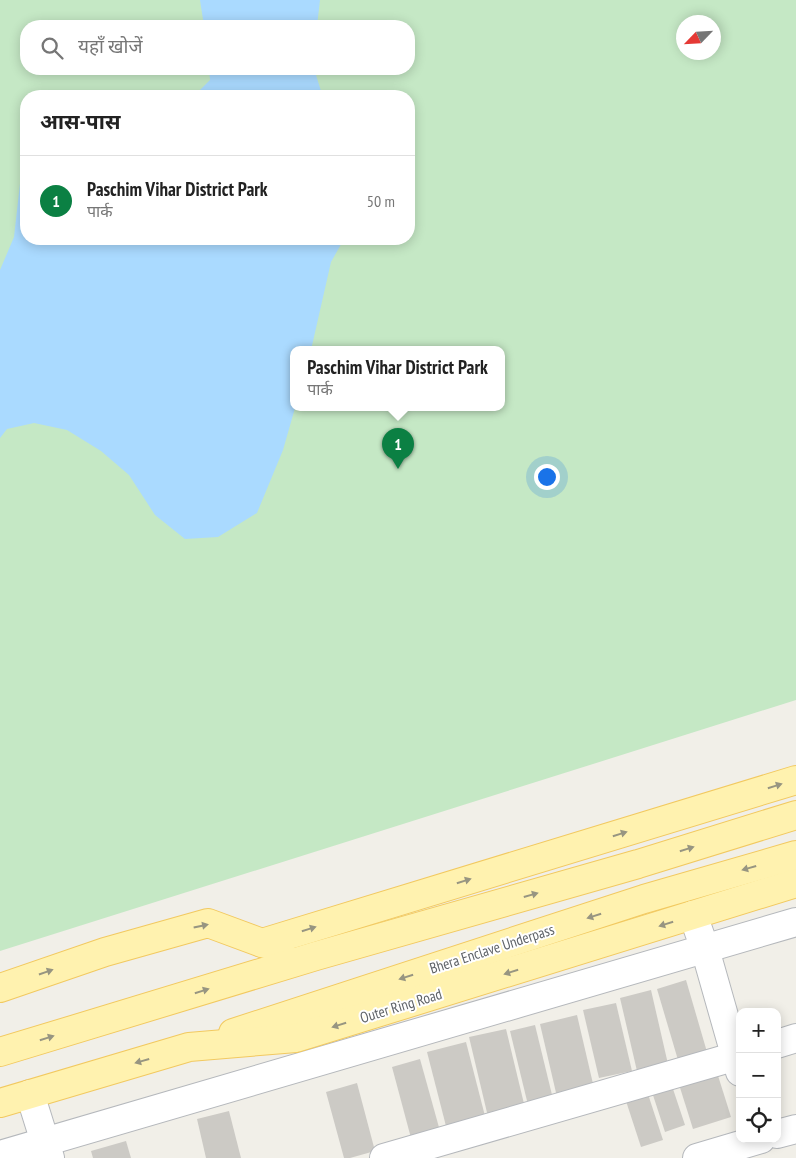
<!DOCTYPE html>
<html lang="hi">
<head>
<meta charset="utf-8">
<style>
  :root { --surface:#fff; --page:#f2f2f2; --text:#222; --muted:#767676; --line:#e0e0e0; --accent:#0b8043 }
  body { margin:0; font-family:"PT Sans Narrow","Noto Sans Devanagari",sans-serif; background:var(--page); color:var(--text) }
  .controls { position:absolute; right:15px; bottom:15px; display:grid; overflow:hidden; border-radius:10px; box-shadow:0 2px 12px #0003 }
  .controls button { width:45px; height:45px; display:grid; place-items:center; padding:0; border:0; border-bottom:1px solid var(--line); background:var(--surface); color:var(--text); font:25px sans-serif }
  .compass { position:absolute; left:676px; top:15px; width:45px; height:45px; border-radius:50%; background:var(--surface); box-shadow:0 2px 12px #0003; rotate:245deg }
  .you { position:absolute; left:546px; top:476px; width:18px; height:18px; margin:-12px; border:4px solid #fff; border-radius:50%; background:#1a73e8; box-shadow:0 0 0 8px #1a73e833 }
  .badge { display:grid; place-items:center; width:32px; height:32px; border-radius:50%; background:var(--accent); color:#fff; font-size:16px; font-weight:700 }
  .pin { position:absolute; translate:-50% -41px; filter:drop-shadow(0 1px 2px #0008) }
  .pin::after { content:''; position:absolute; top:26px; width:18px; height:15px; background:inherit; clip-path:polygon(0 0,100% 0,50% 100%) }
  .popup { position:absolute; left:290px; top:346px; width:215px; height:65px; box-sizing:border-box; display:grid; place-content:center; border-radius:10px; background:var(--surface); filter:drop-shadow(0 1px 4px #0005); font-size:16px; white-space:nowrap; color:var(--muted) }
  .popup b { font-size:19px; color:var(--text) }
  .popup::after { content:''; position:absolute; left:50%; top:100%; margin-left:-10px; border:10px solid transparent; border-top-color:var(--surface) }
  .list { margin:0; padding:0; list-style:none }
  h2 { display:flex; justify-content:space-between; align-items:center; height:65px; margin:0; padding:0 20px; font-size:21px }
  h2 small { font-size:16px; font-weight:400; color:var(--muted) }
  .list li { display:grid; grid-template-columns:32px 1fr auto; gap:15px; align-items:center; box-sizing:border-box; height:90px; padding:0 20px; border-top:1px solid var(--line) }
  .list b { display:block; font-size:19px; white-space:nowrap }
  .list p { margin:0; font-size:16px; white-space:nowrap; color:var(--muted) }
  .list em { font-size:16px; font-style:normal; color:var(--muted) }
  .icon { flex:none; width:28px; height:28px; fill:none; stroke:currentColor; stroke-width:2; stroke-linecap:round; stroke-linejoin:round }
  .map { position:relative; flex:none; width:796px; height:1158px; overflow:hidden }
  .search { position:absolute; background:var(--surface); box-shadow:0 2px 12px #0003; left:20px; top:20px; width:395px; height:55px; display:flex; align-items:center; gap:12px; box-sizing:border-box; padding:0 18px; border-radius:20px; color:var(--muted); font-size:19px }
  .panel { position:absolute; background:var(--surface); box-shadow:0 2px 12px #0003; left:20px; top:90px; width:395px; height:155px; border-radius:20px }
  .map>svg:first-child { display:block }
  .green { fill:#c5e8c5; fill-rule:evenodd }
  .water { fill:#aadaff }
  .building { fill:#cccac5 }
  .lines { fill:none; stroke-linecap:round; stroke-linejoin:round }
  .minor-casing { stroke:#b5b8bc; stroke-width:30 }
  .major-casing { stroke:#f2c960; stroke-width:30 }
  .minor { stroke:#fff; stroke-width:28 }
  .major { stroke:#fff2af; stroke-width:28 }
  .oneway { fill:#979581 }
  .labels { text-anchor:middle; stroke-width:4; stroke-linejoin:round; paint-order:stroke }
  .street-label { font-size:15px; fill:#5f6368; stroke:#fff }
</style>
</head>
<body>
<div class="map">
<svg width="796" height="1158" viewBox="0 0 796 1158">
  <rect width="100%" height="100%" fill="#f1efe8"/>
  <path class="green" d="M 0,0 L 796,0 L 796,700 L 0,951 ZM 684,22 L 714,22 L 714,52 L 684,52 ZM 26,26 L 409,26 L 409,69 L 26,69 ZM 26,96 L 409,96 L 409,239 L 26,239 ZM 294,350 L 502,350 L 502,408 L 294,408 Z"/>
  <g class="water">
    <polygon points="200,0 320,0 317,26 204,26"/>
    <polygon points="209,69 316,69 316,75 321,91 337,96 194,96 210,80"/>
    <polygon points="26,136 26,239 344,239 331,262 311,350 294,350 295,408 283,450 257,513 218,537 185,539 155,515 129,475 101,451 67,430 34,423 7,429 0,438 0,270 14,237 25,139"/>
  </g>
  <g class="building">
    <polygon points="686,980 707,1052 678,1060 657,989"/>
    <polygon points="651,990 668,1064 637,1071 620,998"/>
    <polygon points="616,1003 632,1071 599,1078 583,1010"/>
    <polygon points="577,1015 594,1088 557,1097 540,1024"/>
    <polygon points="535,1025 553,1099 528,1105 510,1031"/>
    <polygon points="506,1029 526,1112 489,1121 469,1037"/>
    <polygon points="466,1042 486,1120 447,1130 427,1052"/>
    <polygon points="420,1059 440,1131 411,1138 392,1067"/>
    <polygon points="715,1066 731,1117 693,1129 677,1078"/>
    <polygon points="357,1083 375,1151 350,1158 344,1158 326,1092"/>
    <polygon points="671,1083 685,1125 665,1132 651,1089"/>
    <polygon points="647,1091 663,1140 641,1147 625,1098"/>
    <polygon points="229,1111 241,1158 206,1158 197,1119"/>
    <polygon points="126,1141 131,1158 93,1158 91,1151"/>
  </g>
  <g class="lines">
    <g class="minor-casing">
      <g id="minor">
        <polyline points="693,915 705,949 740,1072"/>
        <polyline points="777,1044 796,1038"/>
        <polyline points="30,1094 50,1158"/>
        <polyline points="777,1134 796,1129"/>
        <polyline points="0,1155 796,922"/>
        <polyline points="384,1158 740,1055"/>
        <polyline points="697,1158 761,1139"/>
      </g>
    </g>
    <g class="major-casing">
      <g id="major">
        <polyline points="262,943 796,780"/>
        <polyline points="0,988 105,952 208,923 262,943 280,947"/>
        <polyline points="233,1033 644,899 796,855"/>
        <polyline points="0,1052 316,956 638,864 796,815"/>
        <polyline points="0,1103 189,1047 296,1038 796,883"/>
      </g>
    </g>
    <use href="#minor" class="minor"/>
    <use href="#major" class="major"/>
  </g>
  <defs><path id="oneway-solid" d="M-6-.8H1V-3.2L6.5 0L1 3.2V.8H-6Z" transform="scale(1.25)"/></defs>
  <g class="oneway">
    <use href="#oneway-solid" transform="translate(775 786) rotate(-17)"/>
    <use href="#oneway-solid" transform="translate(620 834) rotate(-17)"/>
    <use href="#oneway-solid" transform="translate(687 849) rotate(-17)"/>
    <use href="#oneway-solid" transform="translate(749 868) rotate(164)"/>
    <use href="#oneway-solid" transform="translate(464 881) rotate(-17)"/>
    <use href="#oneway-solid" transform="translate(531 895) rotate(-16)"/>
    <use href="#oneway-solid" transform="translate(594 916) rotate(162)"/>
    <use href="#oneway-solid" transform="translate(666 924) rotate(163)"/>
    <use href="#oneway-solid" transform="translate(201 926) rotate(-12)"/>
    <use href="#oneway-solid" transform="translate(309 929) rotate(-17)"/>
    <use href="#oneway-solid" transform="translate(46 972) rotate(-19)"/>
    <use href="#oneway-solid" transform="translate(511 972) rotate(163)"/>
    <use href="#oneway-solid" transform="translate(406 977) rotate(162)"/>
    <use href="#oneway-solid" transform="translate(202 991) rotate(-17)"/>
    <use href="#oneway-solid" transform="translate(339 1025) rotate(163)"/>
    <use href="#oneway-solid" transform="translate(47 1038) rotate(-17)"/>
    <use href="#oneway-solid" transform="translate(142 1061) rotate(164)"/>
  </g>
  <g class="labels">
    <g class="street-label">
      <text transform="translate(492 949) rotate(-18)" y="5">Bhera Enclave Underpass</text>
      <text transform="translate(401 1006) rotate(-17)" y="5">Outer Ring Road</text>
    </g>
  </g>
</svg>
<div class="controls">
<button>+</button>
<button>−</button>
<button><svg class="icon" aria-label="locate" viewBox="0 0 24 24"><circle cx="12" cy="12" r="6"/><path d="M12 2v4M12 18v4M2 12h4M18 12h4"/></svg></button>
</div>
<svg class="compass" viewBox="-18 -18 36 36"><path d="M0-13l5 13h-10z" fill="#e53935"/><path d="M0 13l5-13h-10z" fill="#767676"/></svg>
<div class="you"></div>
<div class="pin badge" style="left:398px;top:469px">1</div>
<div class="popup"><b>Paschim Vihar District Park</b>पार्क</div>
<div class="search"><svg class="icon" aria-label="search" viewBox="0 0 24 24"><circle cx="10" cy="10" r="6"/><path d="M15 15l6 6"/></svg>यहाँ खोजें</div>
<section class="panel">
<h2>आस-पास<small></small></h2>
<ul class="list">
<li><span class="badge">1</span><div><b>Paschim Vihar District Park</b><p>पार्क</p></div><em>50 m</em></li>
</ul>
</section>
</div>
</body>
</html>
